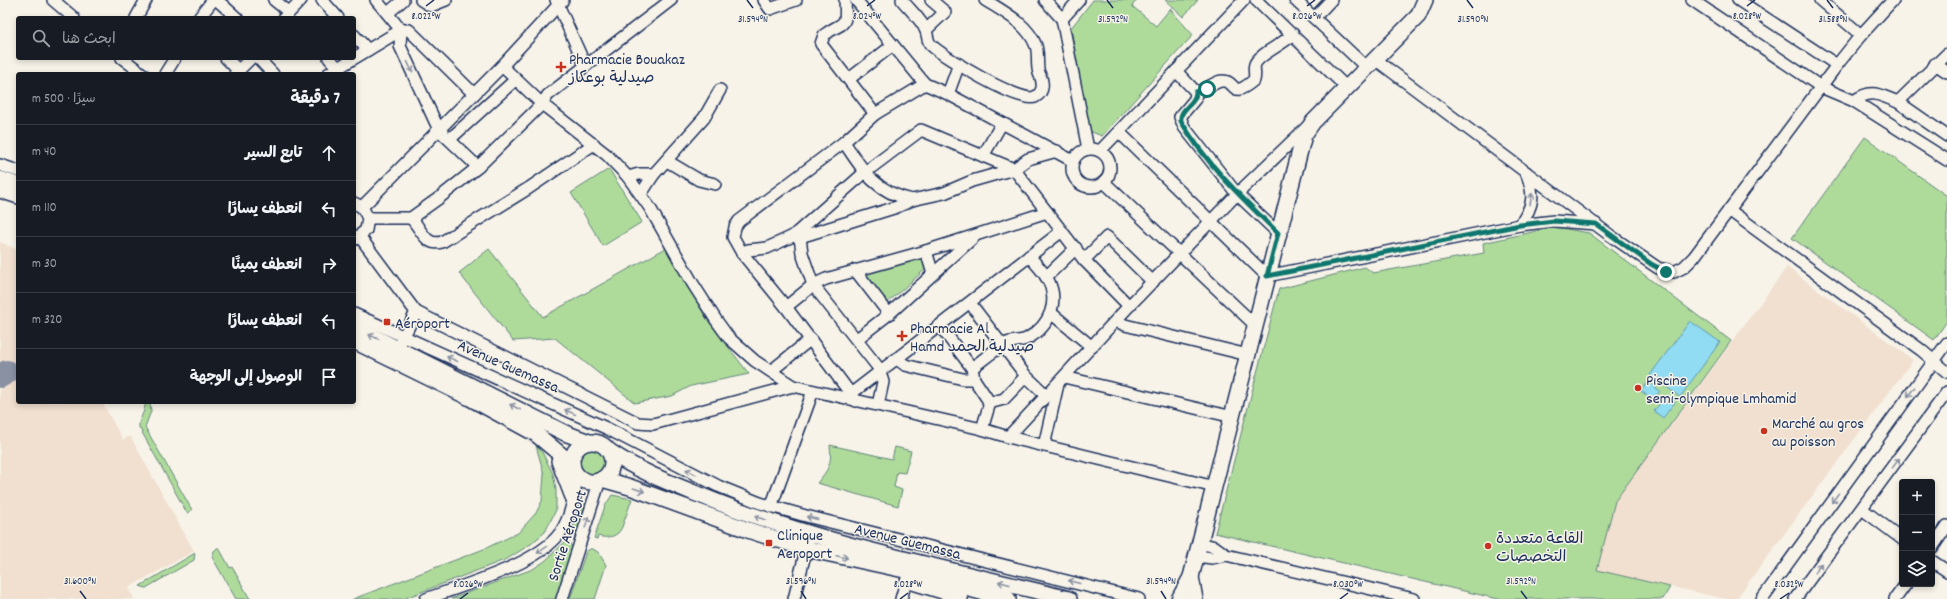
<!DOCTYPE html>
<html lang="ar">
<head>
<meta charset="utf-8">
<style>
  :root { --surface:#171b24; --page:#20242c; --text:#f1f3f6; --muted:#9ea1a6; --line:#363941 }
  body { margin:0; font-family:Dekko,"Playpen Sans Arabic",sans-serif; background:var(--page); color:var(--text); direction:rtl }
  .controls { position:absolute; right:12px; bottom:12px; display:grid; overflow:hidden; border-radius:4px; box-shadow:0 2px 6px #0003 }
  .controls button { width:36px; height:36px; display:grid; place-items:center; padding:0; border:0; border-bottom:1px solid var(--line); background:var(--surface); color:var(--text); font:20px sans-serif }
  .stop { position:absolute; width:12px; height:12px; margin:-9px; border:3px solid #0f766e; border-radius:50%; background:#fff }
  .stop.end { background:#0f766e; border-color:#fff; box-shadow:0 1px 4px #0008 }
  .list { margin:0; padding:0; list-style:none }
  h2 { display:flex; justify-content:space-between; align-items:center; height:52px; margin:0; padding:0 16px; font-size:17px }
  h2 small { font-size:13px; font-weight:400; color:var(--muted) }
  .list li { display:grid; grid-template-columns:26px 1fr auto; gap:12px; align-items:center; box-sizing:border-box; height:56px; padding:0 16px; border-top:1px solid var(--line) }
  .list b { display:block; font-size:15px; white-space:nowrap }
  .list em { font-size:13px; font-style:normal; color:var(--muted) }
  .icon { flex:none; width:22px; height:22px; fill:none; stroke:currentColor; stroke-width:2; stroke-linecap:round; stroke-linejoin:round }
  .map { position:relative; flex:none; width:1947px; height:599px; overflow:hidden; direction:ltr }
  .search { position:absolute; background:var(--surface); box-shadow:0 2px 6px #0003; left:16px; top:16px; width:340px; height:44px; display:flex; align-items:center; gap:10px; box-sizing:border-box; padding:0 14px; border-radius:4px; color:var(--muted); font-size:15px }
  .panel { position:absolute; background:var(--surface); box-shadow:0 2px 6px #0003; left:16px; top:72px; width:340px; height:332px; border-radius:4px; direction:rtl }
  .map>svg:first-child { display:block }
  .built { fill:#f1dfcf }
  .green { fill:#aedb9a; stroke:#64857c }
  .water { fill:#91dcf2; stroke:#6297b7 }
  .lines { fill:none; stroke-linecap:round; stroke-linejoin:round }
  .taxiway { stroke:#8991a3; stroke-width:24 }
  .street-casing { stroke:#1b2f5e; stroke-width:14 }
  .secondary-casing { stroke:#1b2f5e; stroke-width:18 }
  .street { stroke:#f7f3e8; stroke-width:11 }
  .secondary { stroke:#f7f3e8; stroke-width:15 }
  .oneway { stroke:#8991a3 }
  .route { stroke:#0f766e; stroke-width:5 }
  .ticks { fill:none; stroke:#1b2f5e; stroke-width:1.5 }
  .poi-dot { fill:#c8321e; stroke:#f7f3e8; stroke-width:1.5 }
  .labels { text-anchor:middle; stroke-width:3; stroke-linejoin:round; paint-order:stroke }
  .poi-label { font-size:16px; fill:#1b2f5e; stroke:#f7f3e8; text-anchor:start }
  .street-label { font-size:16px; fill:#1b2f5e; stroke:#f7f3e8 }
  .ticks-label { font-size:10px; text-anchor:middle; fill:#1b2f5e; stroke:#f7f3e8; stroke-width:3; stroke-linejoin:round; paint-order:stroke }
</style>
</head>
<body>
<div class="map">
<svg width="1947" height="599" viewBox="0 0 1947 599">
  <rect width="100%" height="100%" fill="#f7f3e8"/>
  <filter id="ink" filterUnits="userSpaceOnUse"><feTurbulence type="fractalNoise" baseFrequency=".025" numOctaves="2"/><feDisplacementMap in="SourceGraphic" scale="8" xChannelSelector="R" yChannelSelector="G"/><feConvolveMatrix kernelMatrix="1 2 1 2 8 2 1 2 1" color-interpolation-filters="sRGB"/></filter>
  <g filter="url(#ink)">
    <g class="built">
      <polygon points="0,242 18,250 18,402 102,402 123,440 130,436 194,551 128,588 134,599 0,599"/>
      <polygon points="1787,267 1913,360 1736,599 1726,599 1597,570 1615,501"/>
    </g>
    <g class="green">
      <polygon points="1093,0 1137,0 1132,6 1156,26 1170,9 1193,35 1102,136 1089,131 1071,28"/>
      <polygon points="1165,0 1198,0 1183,17"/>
      <polygon points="1865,137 1947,196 1947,321 1934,340 1792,238"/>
      <polygon points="609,169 642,222 603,246 571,193"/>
      <polygon points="1555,227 1589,233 1731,341 1615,501 1597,570 1670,587 1663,599 1498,599 1215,533 1279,289 1365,267 1373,273 1484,253 1483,243"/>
      <polygon points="666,248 706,318 749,374 691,386 672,396 635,403 555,338 513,341 459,273 489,249 543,317"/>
      <polygon points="924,255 929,266 887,303 860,271"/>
      <path d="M 145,402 L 150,402 L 151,411 L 145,427 L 192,510 L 187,513 L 139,427 C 138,419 146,412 145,402 Z"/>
      <path d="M 830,445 L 892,459 L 895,447 L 911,451 L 905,473 L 897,472 L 894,487 L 902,490 L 898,506 L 817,483 C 829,469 832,464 830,445 Z"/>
      <polygon points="536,446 542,452 553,474 556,489 556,510 545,532 531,544 507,559 403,599 353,599 484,549 518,533 536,513 542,501 544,474"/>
      <circle cx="592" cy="462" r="15"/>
      <path d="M 612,495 L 632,499 L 622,527 C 618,537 607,539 598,536 L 597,539 L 594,538 L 605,506 Z"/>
      <polygon points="582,502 590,505 581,533 573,533 572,531"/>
      <polygon points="565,542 569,542 573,548 557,599 451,599 533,569 545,561"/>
      <polygon points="217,548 219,548 230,568 232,567 250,599 236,599 212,557 214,551"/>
      <polygon points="590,549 593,549 599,553 606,565 595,599 570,599 586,552"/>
      <polygon points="195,553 194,560 146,588 140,586"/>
    </g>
    <g class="water">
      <polygon points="1690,321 1720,342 1680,397 1650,375"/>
      <polygon points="1648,382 1660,391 1653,400 1641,391"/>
      <polygon points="1667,395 1675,402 1663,418 1654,411"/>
    </g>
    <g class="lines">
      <polyline class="taxiway" points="0,376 7,372"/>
      <g class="street-casing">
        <g id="street">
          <polyline points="53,0 74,18"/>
          <polyline points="217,0 237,18"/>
          <polyline points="274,0 289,12"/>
          <polyline points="322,0 338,18"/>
          <polyline points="376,0 401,30 400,46 439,130 478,167"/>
          <polyline points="421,0 431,6 446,0"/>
          <polyline points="556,0 585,65"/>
          <polyline points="764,0 770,9 796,0"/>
          <path d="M 845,0 C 847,30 844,20 824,35 L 821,44 L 875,114"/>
          <polyline points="856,0 925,84 948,94 1073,161"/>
          <path d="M 902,0 C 909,9 922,20 926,31 C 928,36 927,41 931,45 C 943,57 1021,104 1035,97 C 1045,92 1043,81 1039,73 C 1036,65 1039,54 1036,46 C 1028,24 1004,12 985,0"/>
          <polyline points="1045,0 1062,19 1088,149"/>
          <polyline points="1256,0 1346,87"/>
          <polyline points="1295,0 1367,68"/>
          <polyline points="1692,0 1821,87 1854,101 1947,160"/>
          <polyline points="1738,0 1837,65"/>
          <polyline points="1820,0 1861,35"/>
          <polyline points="388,13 403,0"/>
          <polyline points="136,18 146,0"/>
          <polyline points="199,18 213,0"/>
          <polyline points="284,18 301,0"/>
          <polyline points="1314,18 1331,0"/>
          <polyline points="1062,19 1079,0"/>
          <polyline points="926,30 945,12 931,0"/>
          <polyline points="354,35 368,50"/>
          <polyline points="1947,54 1898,102 1947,136"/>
          <polyline points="122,58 143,74"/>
          <polyline points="226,58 239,71"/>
          <polyline points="258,58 273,74"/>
          <polyline points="329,58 338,68"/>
          <polyline points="1375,59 1611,236 1658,268 1674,272 1684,267 1694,257 1729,210 1921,350 1947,372"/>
          <polyline points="1935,64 1947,72"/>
          <polyline points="502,66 542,104 607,155 628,177 650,208 693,284 716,320 729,338 755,361 793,386 982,429 1008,437 1215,487"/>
          <polyline points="1176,71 1196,92 1195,99 1180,117 1184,127 1237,194 1278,233"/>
          <polyline points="165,74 175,58"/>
          <polyline points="235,74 251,58"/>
          <polyline points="328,74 401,30 409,30 474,94"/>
          <polyline points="849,79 893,45"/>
          <path d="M 1196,92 C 1207,90 1215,81 1222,81 C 1238,80 1229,101 1254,80 C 1256,74 1253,69 1255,64 C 1259,54 1284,44 1293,34"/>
          <polyline points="948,94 959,64"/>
          <path d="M 1854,101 C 1872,88 1879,95 1898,102"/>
          <polyline points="1119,132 1267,276 1520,225 1554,221 1596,224"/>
          <polyline points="450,139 515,80"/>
          <path d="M 844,142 C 863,171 875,192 912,200"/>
          <circle cx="1091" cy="168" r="19"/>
          <polyline points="1100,151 1244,0"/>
          <polyline points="983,156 1002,123"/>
          <polyline points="667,161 699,180 715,184"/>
          <polyline points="0,165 18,171"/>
          <polyline points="628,177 639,174 654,174"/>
          <polyline points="1104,182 1255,325"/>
          <polyline points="641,194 654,174 704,118 720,90"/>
          <polyline points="354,203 362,207 368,218 366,230 355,239"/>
          <polyline points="362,207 502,66 563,0"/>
          <polyline points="1729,210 1837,65 1861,35 1893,0"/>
          <polyline points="368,218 411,218 439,198 478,167 542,104 548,95 671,0"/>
          <path d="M 411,218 C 421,228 425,247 442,242 L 529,188 L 594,144"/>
          <path d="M 1520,225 C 1534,205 1535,195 1526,172"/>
          <polyline points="793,236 800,237 897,207 912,200 944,193 972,181 1014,169 1028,159 1057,151"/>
          <polyline points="360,237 416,312"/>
          <polyline points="800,237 802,253 813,285 881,371"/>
          <polyline points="926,251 933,274"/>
          <polyline points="742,253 748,250 767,248 793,236 864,173 921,130 1014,169 1084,260 1129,306"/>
          <polyline points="1084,260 1107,237 1153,282"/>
          <polyline points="855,270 889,314"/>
          <polyline points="1046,277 1076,248"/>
          <polyline points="970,303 1026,376 1047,396"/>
          <polyline points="786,307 813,285 826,279 926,251 1047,212"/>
          <polyline points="1051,313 1092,347"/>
          <polyline points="354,314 606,428 718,486 760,503 806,516 1139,599"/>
          <polyline points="1116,321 1125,325 1248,355"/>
          <polyline points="940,326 972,368 974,379 988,400 989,406 982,429"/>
          <polyline points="857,339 889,314 974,237"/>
          <polyline points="400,344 416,312 638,423 653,424 793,386"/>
          <polyline points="897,359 905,365 963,379 974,379"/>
          <path d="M 972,368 C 983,360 995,349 1007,343 C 1014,340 1022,342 1028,338 C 1050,326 1060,301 1047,278 C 1042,270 1035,263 1029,256"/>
          <polyline points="771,371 811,339"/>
          <polyline points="1064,377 1233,417"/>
          <polyline points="852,393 1062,231"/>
          <polyline points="856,401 786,307 742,253 733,237 735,227 739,221 844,142 875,114 925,84"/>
          <polyline points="989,403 1004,399 1026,376"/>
          <polyline points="878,405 883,382 880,372"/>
          <polyline points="1008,437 1129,306 1237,194 1307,127"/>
          <polyline points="1044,446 1058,384"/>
          <polyline points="771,507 813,391"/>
          <polyline points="1862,509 1902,539"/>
          <polyline points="1932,548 1947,526"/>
          <polyline points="1226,555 1414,599"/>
          <polyline points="1197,556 1212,558 1226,555 1215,547 1200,543"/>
          <polyline points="1932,561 1947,571"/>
          <polyline points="906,582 962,599"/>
          <path d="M 426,599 C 463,585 537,565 560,533 C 572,516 574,495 577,475"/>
          <polyline points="562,599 600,480"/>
          <polyline points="794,599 808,542"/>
          <polyline points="901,599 908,575"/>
          <polyline points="1762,599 1947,343"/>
          <polyline points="1795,599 1947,392"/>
          <polyline points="1895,599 1906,584"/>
        </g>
      </g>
      <g class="secondary-casing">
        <g id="secondary">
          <polyline points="0,179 18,185"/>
          <polyline points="0,190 18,196"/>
          <polyline points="354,327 565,433 589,442"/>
          <polyline points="354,341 470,398 536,434 572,464"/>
          <circle cx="592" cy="462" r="20"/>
          <path d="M 609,451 C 638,471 670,483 702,496 C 819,544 946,568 1069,599"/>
          <polyline points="559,461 573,497"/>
          <polyline points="602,479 630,487 748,530 807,549 909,571 958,586 1008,599"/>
          <polyline points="1191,577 1195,599"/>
          <polyline points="1179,599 1191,577 1304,135 1313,122 1418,16 1425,0"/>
        </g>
      </g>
      <use href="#street" class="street"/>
      <use href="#secondary" class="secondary"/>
    </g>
    <defs><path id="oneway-shaft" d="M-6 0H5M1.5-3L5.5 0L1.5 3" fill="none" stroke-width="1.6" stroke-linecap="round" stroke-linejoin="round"/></defs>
    <g class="oneway">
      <use href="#oneway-shaft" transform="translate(410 67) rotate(65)"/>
      <use href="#oneway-shaft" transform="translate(1531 199) rotate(-80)"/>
      <use href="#oneway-shaft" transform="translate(374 337) rotate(-155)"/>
      <use href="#oneway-shaft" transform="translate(452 359) rotate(-155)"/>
      <use href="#oneway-shaft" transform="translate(1911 392) rotate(127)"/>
      <use href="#oneway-shaft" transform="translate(515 407) rotate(-153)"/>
      <use href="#oneway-shaft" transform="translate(570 412) rotate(-156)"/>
      <use href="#oneway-shaft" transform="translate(1896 463) rotate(-54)"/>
      <use href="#oneway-shaft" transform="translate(691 472) rotate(-153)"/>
      <use href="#oneway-shaft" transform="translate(639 490) rotate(19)"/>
      <use href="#oneway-shaft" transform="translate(1835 498) rotate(126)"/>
      <use href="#oneway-shaft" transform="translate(760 518) rotate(-160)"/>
      <use href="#oneway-shaft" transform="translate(812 518) rotate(-167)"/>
      <use href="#oneway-shaft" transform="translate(587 522) rotate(-72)"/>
      <use href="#oneway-shaft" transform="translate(542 550) rotate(146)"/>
      <use href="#oneway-shaft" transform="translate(842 557) rotate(12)"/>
      <use href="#oneway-shaft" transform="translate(1818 568) rotate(-53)"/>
      <use href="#oneway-shaft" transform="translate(1074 582) rotate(-165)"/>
      <use href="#oneway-shaft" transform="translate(1004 583) rotate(-166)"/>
    </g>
  </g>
  <g class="lines" filter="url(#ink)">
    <path class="route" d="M 1207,89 L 1196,92 C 1196,105 1179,108 1181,121 C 1206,164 1243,199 1278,233 L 1267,276 L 1520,225 L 1554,221 L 1596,224 L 1651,264 L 1666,272"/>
  </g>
  <path class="ticks" d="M 747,0 L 753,8M 1107,0 L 1113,8M 1467,0 L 1473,8M 1827,0 L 1833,8M 426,6 L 434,0M 867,6 L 875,0M 1307,6 L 1315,0M 1747,6 L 1755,0M 80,591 L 86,599M 801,591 L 806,599M 1161,591 L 1166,599M 1521,591 L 1527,599M 460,599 L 468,593M 900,599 L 908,593M 1340,599 L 1348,593M 1780,599 L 1789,593"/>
  <g class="poi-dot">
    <path d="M559 61h4v4h4v4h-4v4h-4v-4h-4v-4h4z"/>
    <rect x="383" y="318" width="8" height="8" rx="2"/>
    <path d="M900 330h4v4h4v4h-4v4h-4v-4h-4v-4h4z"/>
    <circle cx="1638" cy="388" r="4"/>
    <circle cx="1764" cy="431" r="4"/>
    <rect x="765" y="539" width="8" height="8" rx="2"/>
    <circle cx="1488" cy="546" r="4"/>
  </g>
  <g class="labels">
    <g class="poi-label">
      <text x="569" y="64">Pharmacie Bouakaz<tspan x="569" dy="18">صيدلية بوعكاز</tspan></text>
      <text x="395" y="328">Aéroport</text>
      <text x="910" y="333">Pharmacie Al<tspan x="910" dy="18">Hamd صيدلية الحمد</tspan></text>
      <text x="1646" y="385">Piscine<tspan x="1646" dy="18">semi-olympique Lmhamid</tspan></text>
      <text x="1772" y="428">Marché au gros<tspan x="1772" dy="18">au poisson</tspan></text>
      <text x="777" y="540">Clinique<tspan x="777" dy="18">Aeroport</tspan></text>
      <text x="1496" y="543">القاعة متعددة<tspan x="1496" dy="18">التخصصات</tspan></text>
    </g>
    <g class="street-label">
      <text transform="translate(509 365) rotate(24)" y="6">Avenue Guemassa</text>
      <text transform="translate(566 535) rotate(-72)" y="6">Sortie Aéroport</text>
      <text transform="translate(908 540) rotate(14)" y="6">Avenue Guemassa</text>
    </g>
  </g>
  <g class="ticks-label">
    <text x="426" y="19">8.022°W</text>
    <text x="867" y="19">8.024°W</text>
    <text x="1307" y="19">8.026°W</text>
    <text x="1747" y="19">8.028°W</text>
    <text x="753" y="22">31.594°N</text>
    <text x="1113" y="22">31.592°N</text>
    <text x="1473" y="22">31.590°N</text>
    <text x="1833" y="22">31.588°N</text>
    <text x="80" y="584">31.600°N</text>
    <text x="801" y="584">31.596°N</text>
    <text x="1161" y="584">31.594°N</text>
    <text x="1521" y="584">31.592°N</text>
    <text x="468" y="587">8.026°W</text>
    <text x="908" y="587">8.028°W</text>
    <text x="1348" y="587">8.030°W</text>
    <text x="1789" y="587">8.032°W</text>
  </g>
</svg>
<div class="controls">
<button>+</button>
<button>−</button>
<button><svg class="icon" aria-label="layers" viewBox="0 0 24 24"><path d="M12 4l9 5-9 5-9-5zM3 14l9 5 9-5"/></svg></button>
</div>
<div class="stop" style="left:1207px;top:89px"></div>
<div class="stop end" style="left:1666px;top:272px"></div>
<div class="search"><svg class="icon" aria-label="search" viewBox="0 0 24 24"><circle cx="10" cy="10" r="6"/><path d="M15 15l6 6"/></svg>ابحث هنا</div>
<section class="panel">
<h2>7 دقيقة<small>سيرًا · 500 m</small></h2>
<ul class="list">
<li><svg class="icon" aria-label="ahead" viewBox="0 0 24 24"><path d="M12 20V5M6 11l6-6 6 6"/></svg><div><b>تابع السير</b></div><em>40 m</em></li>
<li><svg class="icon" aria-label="left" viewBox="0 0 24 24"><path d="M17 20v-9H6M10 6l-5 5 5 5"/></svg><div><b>انعطف يسارًا</b></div><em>110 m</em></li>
<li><svg class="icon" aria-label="right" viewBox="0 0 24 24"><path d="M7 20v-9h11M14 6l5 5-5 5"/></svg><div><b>انعطف يمينًا</b></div><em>30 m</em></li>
<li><svg class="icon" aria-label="left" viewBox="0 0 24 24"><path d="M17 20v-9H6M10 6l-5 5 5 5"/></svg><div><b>انعطف يسارًا</b></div><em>320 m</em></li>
<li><svg class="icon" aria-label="arrive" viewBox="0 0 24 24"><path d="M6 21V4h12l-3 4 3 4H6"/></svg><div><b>الوصول إلى الوجهة</b></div></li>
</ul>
</section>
</div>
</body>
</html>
